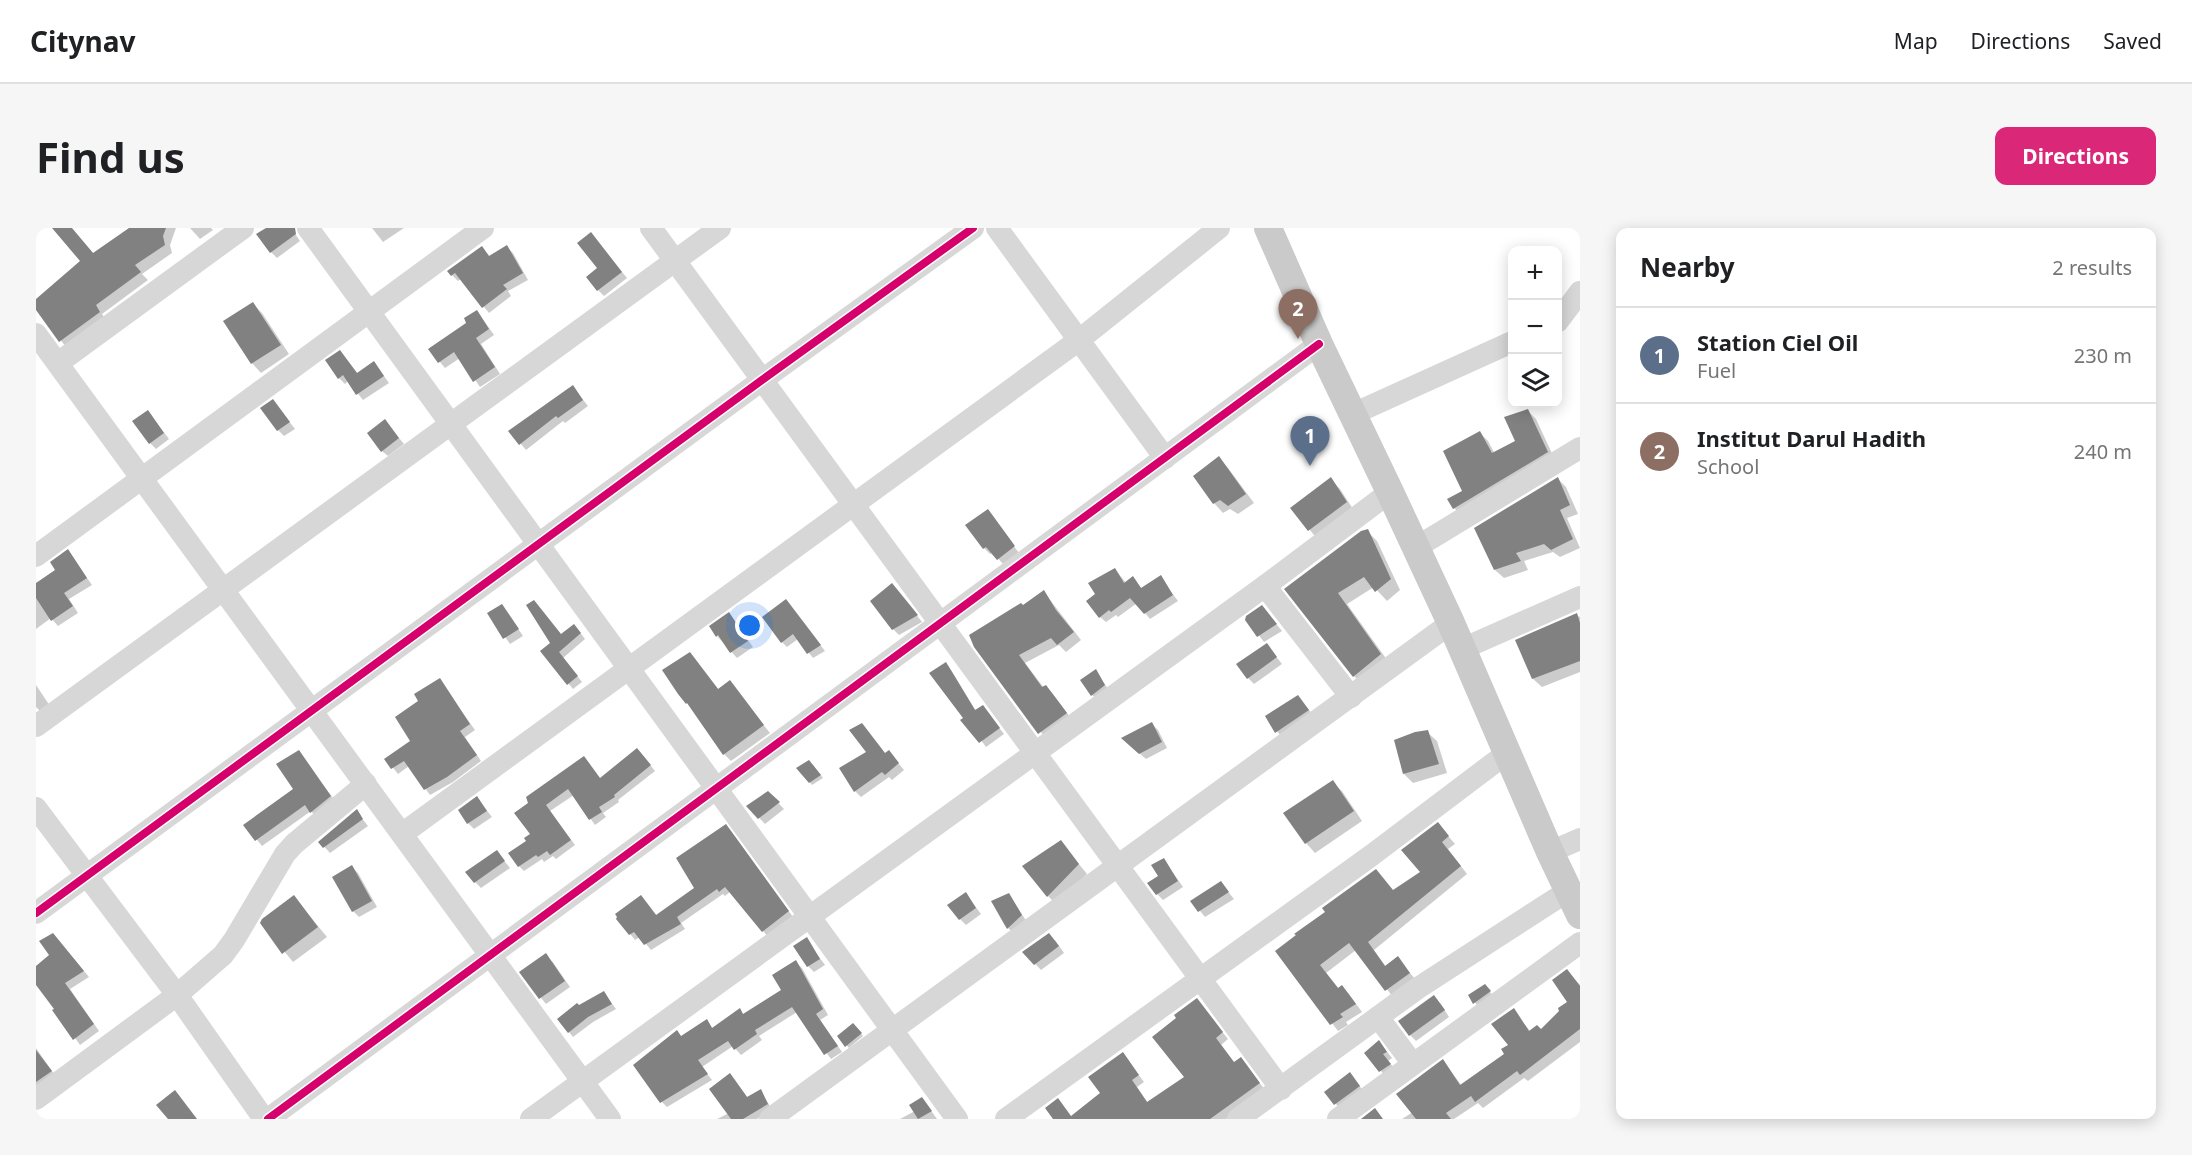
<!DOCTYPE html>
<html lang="en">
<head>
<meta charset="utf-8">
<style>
  :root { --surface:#fff; --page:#f6f6f6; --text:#202124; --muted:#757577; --line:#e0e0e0; --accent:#db2777 }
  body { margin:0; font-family:"Noto Sans",sans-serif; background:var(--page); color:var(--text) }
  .controls { position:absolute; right:18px; top:18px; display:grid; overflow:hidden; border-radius:12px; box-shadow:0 3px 15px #0003 }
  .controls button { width:54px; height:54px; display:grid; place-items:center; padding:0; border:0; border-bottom:2px solid var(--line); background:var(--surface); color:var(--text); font:30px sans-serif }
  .you { position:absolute; left:714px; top:398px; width:21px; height:21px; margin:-15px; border:4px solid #fff; border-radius:50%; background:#1a73e8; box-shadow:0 0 0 9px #1a73e833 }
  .badge { display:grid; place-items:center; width:39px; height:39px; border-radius:50%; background:var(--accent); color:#fff; font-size:20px; font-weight:700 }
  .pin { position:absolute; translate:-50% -50px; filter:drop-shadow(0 2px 3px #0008) }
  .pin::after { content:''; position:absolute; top:32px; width:21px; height:18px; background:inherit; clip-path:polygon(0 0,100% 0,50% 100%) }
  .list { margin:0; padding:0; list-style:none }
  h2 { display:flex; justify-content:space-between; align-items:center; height:78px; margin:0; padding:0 24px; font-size:26px }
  h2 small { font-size:20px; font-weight:400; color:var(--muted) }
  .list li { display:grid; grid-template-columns:39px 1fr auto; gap:18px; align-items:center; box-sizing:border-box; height:96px; padding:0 24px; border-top:2px solid var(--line) }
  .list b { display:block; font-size:22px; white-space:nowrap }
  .list p { margin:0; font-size:20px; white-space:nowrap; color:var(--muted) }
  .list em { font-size:20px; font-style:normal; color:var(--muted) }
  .icon { flex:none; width:33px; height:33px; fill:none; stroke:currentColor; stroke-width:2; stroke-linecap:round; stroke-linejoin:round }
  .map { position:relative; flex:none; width:1544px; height:891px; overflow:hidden; border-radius:12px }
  header { display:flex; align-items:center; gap:36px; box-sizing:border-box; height:84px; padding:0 30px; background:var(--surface); border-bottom:2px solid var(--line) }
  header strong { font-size:28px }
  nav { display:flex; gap:33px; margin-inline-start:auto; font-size:21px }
  .intro { display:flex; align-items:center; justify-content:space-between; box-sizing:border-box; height:144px; padding:0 36px }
  h1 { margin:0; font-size:42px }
  .button { padding:15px 27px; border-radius:12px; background:var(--accent); color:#fff; font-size:21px; font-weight:700 }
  main { display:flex; gap:36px; padding:0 36px }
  aside { flex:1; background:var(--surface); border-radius:12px; box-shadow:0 3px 15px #0003 }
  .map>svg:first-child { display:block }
  .shadow { fill:#0003 }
  .building { fill:#818181 }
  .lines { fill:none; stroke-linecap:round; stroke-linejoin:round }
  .minor { stroke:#d7d7d7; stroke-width:22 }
  .major { stroke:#cacaca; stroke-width:28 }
  .cycleway-casing { stroke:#fff; stroke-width:11 }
  .cycleway { stroke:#d6006c; stroke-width:8 }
</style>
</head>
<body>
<header>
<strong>Citynav</strong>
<nav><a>Map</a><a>Directions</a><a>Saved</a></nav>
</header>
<div class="intro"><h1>Find us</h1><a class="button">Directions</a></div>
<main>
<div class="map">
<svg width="1544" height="891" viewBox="0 0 1544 891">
  <rect width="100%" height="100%" fill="#fff"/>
  <g class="shadow">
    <polygon points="21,0 35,0 58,26 94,0 140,0 134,17 136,25 106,46 112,52 66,86 70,92 32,121 9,94 0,79 0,73 46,34"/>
    <polygon points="154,0 175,0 177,2 164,11"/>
    <polygon points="232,0 255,0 264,13 241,30 235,24"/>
    <polygon points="336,0 368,0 347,14"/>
    <polygon points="560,12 591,50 568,68 562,62"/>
    <polygon points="471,19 477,25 492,52 472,63 475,68 453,85 425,51 422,53 416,47 446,20 454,29"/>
    <polygon points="217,76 226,85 253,126 225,145 216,135 189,94"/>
    <polygon points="441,83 458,107 445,116 464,146 444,159 424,130 409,140 394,122 432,95"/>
    <polygon points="304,124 322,146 343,141 353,155 327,172 312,153 309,156 303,150"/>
    <polygon points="537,159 552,178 529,195 527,193 490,222 474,203"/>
    <polygon points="237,173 259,201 248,208 242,202"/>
    <polygon points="1492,183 1500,191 1519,232 1427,288 1418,280 1428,264 1444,205 1452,213 1459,226 1481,214"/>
    <polygon points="117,190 133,211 120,221 114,215"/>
    <polygon points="349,193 368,216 352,228 346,223"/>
    <polygon points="1183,230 1192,240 1218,275 1202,286 1194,281 1187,285 1178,275"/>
    <polygon points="1294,251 1304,261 1319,284 1282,312 1256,280"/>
    <polygon points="1522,251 1530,259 1542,286 1531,290 1544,320 1524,329 1517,324 1488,333 1492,342 1468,350 1459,342"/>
    <polygon points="952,283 983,325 968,337 957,325 954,326 948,320 931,297"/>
    <polygon points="1331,303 1341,313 1364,362 1351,373 1338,359 1311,376 1354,436 1328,458 1318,448 1250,361"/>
    <polygon points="32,323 56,357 33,371 42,385 22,398 15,390 0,401 0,357 21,342"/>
    <polygon points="1079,341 1090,355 1102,356 1106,361 1124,349 1142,373 1114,391 1101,375 1082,389 1080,387 1070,394 1064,389 1061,366"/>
    <polygon points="862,363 886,394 863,407 857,401"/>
    <polygon points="1008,364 1045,412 1030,424 1023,417 989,435 1008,460 1010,459 1017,466 1037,493 1011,512 940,418"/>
    <polygon points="750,373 789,423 777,430 762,411 751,419 746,414"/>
    <polygon points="466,377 487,408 474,416 453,386"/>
    <polygon points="1226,379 1246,403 1228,414 1211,392"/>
    <polygon points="693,386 717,419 701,430 681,408"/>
    <polygon points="1540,387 1544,389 1544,444 1506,459 1497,451 1481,413"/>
    <polygon points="543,403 549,411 527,430 546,454 537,461 506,423 526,407"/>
    <polygon points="1231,417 1246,436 1218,456 1212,450"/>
    <polygon points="654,425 683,462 710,475 734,505 695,533 688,526"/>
    <polygon points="909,436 915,442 940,483 947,479 968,506 950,519 929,490"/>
    <polygon points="1060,443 1074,464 1062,472 1056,467"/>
    <polygon points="403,452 439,502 429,509 445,533 417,554 394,567 373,538 362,546 350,531 376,513 384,474"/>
    <polygon points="0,457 14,478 5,484 0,479"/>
    <polygon points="1262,469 1278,488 1246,510 1231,489"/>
    <polygon points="1116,496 1122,502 1131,520 1110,531 1093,516"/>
    <polygon points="1391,504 1401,513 1411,545 1377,555 1368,546"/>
    <polygon points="262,524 300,574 281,590 275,583 226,618 209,597 259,561"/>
    <polygon points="853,524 868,542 856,552 853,549 825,569 819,563"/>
    <polygon points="607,528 619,543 582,572 583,574 567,585 570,589 559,597 538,567 514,583 539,617 520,631 517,628 508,634 506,631 488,643 483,638 496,607 480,585 548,530 565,552"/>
    <polygon points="776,536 787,550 776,557 762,540"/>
    <polygon points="1296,554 1306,563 1326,593 1279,625 1270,615"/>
    <polygon points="732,564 748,581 729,596 712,578"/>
    <polygon points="441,570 456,589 438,601 432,595"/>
    <polygon points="320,583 332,598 294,625 284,614"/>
    <polygon points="695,603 757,689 732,709 695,663 689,668 687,666 645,695 649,701 615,722 604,709 599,712 582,691 611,675 621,688 660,661"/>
    <polygon points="1408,603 1419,616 1412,621 1431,646 1338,722 1350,739 1361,730 1380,752 1357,769 1320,722 1290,745 1303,761 1306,759 1313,766 1326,784 1310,794 1312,797 1302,803 1241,723 1357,664 1386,645"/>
    <polygon points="1025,614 1051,646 1021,677 1012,668"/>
    <polygon points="461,624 474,640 445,660 439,654"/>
    <polygon points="1128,632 1147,659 1127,672 1121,666"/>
    <polygon points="316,639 322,645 341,679 323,689 317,683"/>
    <polygon points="1185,655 1198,671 1169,689 1156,673"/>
    <polygon points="930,666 945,686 930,697 924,691"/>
    <polygon points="973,667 991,694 978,705 972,700"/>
    <polygon points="258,669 291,709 257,734 225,695"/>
    <polygon points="770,711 789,737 778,744 772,738"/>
    <polygon points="1019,712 1028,725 1005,742 988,724"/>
    <polygon points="23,713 53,749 34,761 63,803 44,817 0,755 0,740 15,727"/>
    <polygon points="516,733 534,759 510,776 485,745"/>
    <polygon points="760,734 766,740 792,787 784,792 806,824 795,831 761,784 723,808 726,812 705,827 697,818 666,839 676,852 631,879 626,874 646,809 671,793 677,801 704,782 708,787 748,763"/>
    <polygon points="1531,743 1544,757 1544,814 1492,853 1488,850 1447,880 1442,875 1418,891 1366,891 1377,884 1407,833 1426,858 1471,826 1475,817 1477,782 1494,803 1505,803 1533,774"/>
    <polygon points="1449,758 1459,770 1444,781 1434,768"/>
    <polygon points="568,765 580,781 557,794 537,809 533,804 543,779"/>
    <polygon points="1161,772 1192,811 1185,817 1199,836 1205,831 1229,862 1190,891 1019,891 1035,889 1066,865 1086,825 1108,854 1101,859 1112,875 1150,849"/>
    <polygon points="1404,775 1413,789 1380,813 1374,807"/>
    <polygon points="817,797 827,808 813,820 803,809"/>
    <polygon points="0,820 20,849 0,863"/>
    <polygon points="1348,820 1356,830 1352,833 1360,842 1350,849 1330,825"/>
    <polygon points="1314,846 1329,865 1305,882 1290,864"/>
    <polygon points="698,851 712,870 724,863 736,881 721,891 681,891 693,885"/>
    <polygon points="886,870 901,891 864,891 879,883"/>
  </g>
  <g class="building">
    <polygon points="16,0 36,0 57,25 93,0 130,0 127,8 129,17 99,37 105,44 60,77 64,84 23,114 0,82 0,71 44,33"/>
    <polygon points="230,0 259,0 260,6 234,25 220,6"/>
    <polygon points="555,4 586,44 561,63 550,49 561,40 541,15"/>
    <polygon points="471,17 487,45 467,57 471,61 446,80 419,45 415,48 411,43 446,18 453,28"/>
    <polygon points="217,74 245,117 215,136 187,93"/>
    <polygon points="441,82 453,101 440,110 459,139 437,154 418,124 402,135 392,121 430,95 428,90"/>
    <polygon points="304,122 321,145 338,133 348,148 320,167 307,147 302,151 289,132"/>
    <polygon points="537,157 547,172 522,190 520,188 483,217 472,203"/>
    <polygon points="237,171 254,194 241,203 224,180"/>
    <polygon points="1492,181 1512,224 1417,281 1411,271 1426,263 1407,223 1444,203 1456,225 1479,213 1468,189"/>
    <polygon points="112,182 128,205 113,216 96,193"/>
    <polygon points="349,191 363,210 345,224 331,205"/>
    <polygon points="1183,228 1210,266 1192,278 1184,272 1177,276 1157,248"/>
    <polygon points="1295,249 1311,274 1272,303 1254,280"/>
    <polygon points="1522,249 1534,277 1524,282 1537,311 1515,322 1508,316 1480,325 1485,333 1458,342 1438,300"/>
    <polygon points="952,281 979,318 961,332 950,319 947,321 929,297"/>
    <polygon points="1332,301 1355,351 1339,364 1328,349 1302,365 1345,426 1317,449 1248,361 1325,303"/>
    <polygon points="32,321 51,350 28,365 37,378 15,393 0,370 0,355 19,342 14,334"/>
    <polygon points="1079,340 1088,355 1097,348 1105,360 1125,347 1137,367 1108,386 1094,370 1075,384 1073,382 1063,390 1050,373 1059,366 1052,355"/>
    <polygon points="856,355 882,387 856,402 834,373"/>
    <polygon points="1008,362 1020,382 1038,404 1021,417 1015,410 983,427 1006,459 1010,457 1031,485 1002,506 938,419 933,407 985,375 987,377"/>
    <polygon points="750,371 785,417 771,426 757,406 745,415 726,389"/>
    <polygon points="498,372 525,406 538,396 545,405 523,424 542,448 531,457 504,423 514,415 490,377"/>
    <polygon points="466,376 483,401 467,411 451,385"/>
    <polygon points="1226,377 1241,396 1221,409 1209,392 1210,388"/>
    <polygon points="693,384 712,413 694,425 682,407 680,409 673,398"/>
    <polygon points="1541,385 1544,395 1544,433 1496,451 1479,412"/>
    <polygon points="1231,415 1241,429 1211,451 1200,436"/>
    <polygon points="654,424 682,461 694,452 728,497 687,527 651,475 650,476 642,466 626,442"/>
    <polygon points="910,434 939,482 947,477 964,500 943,515 924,492 927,490 893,445"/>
    <polygon points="1060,441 1069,457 1055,468 1044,452"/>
    <polygon points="404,450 434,496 424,503 441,527 411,549 388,562 368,533 355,541 348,531 374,513 359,489 382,473 378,466"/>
    <polygon points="1262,467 1273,482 1239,505 1229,488"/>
    <polygon points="1116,494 1126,514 1103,526 1085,510"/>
    <polygon points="826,495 849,525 853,522 863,535 849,547 846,544 818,564 803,540 830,524 813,502"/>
    <polygon points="1392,502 1403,536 1367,546 1358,512 1379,504"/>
    <polygon points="601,520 615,537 578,567 579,569 563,579 566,584 553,592 532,561 510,577 535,612 514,627 511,623 502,629 500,627 482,639 472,625 490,613 488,610 494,606 478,585 492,575 490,569 548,528 564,550"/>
    <polygon points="263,522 295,568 274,585 269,577 219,613 207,597 257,561 240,536"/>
    <polygon points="773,532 785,547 773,555 760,540"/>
    <polygon points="1297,552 1318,583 1269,616 1247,585"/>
    <polygon points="732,563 744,574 722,591 710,578"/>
    <polygon points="441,568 451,583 431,596 422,582"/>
    <polygon points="321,581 327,591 287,620 282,614"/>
    <polygon points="1402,594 1413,608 1406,614 1425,638 1332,714 1349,738 1362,728 1374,745 1349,763 1313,715 1284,737 1302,760 1306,757 1320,776 1304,786 1307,789 1294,797 1239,723 1260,707 1258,706 1289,684 1286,680 1340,641 1357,662 1384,644 1365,622"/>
    <polygon points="690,596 753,683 726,704 689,659 683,664 681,661 641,689 645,696 608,717 598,704 593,707 580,691 581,689 579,686 605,667 620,687 658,660 640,630"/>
    <polygon points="1025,612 1043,636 1011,669 986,638"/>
    <polygon points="461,622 469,633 438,655 429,644"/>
    <polygon points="1128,630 1142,653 1120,667 1111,655 1122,648 1115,637"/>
    <polygon points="316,637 336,673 316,684 296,649"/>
    <polygon points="1185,653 1193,664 1162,684 1154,673"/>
    <polygon points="930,664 940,680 923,692 911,677"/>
    <polygon points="973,665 986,687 971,701 955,673"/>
    <polygon points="258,667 282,699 246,726 224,695 226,691"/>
    <polygon points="17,705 48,743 29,755 58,796 37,812 16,782 18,781 0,757 0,738 13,727 3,713"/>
    <polygon points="1013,705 1023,718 998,737 986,724"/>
    <polygon points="771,709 784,731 771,739 757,718"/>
    <polygon points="510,725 529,753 503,771 483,744"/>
    <polygon points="760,732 787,781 780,786 802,818 788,827 756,779 719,802 721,806 698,822 692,813 662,832 672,846 624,875 597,837 641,802 645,808 671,791 676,800 704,780 707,786 745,762 736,747"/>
    <polygon points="1531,741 1544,758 1544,801 1484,847 1481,843 1439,874 1435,868 1410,885 1415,891 1380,891 1360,866 1407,831 1424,857 1468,826 1465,821 1472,817 1455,796 1478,780 1493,803 1501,797 1505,801 1523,783 1522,780 1531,774 1516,752"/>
    <polygon points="1449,756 1455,763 1437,776 1432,767"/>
    <polygon points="568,763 576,776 552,789 532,805 521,791 541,775 543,777"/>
    <polygon points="1398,767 1409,782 1373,808 1362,793"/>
    <polygon points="1161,770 1187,804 1180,810 1198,834 1205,829 1224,855 1174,891 1017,891 1009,880 1022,870 1035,888 1064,865 1052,849 1087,824 1103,847 1096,852 1111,874 1148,849 1116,809 1140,790 1138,787"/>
    <polygon points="817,795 826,805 809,819 801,808"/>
    <polygon points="1343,812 1351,824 1347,826 1355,836 1343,844 1328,825"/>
    <polygon points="0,822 16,843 0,854"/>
    <polygon points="1314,844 1324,858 1298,877 1288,864"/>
    <polygon points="694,845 711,869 725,861 732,876 707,891 695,891 673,861"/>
    <polygon points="139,862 161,891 132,891 120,877"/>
    <polygon points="886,869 896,883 882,891 873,877"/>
    <polygon points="1339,880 1347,891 1325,891"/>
  </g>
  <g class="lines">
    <g class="minor">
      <polyline points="272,0 921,891"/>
      <polyline points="615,0 1245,861"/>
      <polyline points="961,0 1129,230"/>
      <polyline points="1522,93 1544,64"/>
      <polyline points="0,106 574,891"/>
      <polyline points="22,135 207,0"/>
      <polyline points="1317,186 1476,114"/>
      <polyline points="1379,320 1544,220"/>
      <polyline points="0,328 447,0"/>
      <polyline points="1229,358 1315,469"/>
      <polyline points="1426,421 1544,369"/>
      <polyline points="0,498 684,0"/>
      <polyline points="0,580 141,767 228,891"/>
      <polyline points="366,606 1043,112 1183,0"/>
      <polyline points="1514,624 1544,611"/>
      <polyline points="0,685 726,152 937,0"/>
      <polyline points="1342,789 1377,836"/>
      <polyline points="0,871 141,767 187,727 198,712 249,626 258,616 330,556"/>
      <polyline points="232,891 1283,116"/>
      <polyline points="495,891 1229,358 1354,264"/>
      <polyline points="734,891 1415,395"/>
      <polyline points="970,891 1336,627 1471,525"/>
      <polyline points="1202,891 1382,760 1532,663"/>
      <polyline points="1302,891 1544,715"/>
    </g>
    <polyline class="major" points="1232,0 1283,116 1354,264 1415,395 1514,624 1544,687"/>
    <g class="cycleway-casing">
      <g id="cycleway">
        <polyline points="0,685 726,152 937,0"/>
        <polyline points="232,891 1283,116"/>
      </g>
    </g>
    <use href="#cycleway" class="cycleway"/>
  </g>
</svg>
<div class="controls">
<button>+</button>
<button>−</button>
<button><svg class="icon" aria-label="layers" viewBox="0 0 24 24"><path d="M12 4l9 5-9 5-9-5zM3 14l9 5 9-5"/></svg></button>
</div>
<div class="you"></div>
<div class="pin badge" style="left:1274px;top:238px;background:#5c6f8a">1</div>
<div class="pin badge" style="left:1262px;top:111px;background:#8d6e63">2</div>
</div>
<aside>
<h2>Nearby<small>2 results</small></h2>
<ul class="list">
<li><span class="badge" style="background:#5c6f8a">1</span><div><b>Station Ciel Oil</b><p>Fuel</p></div><em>230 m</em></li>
<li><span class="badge" style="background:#8d6e63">2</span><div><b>Institut Darul Hadith</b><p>School</p></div><em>240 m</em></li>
</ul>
</aside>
</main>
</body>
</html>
